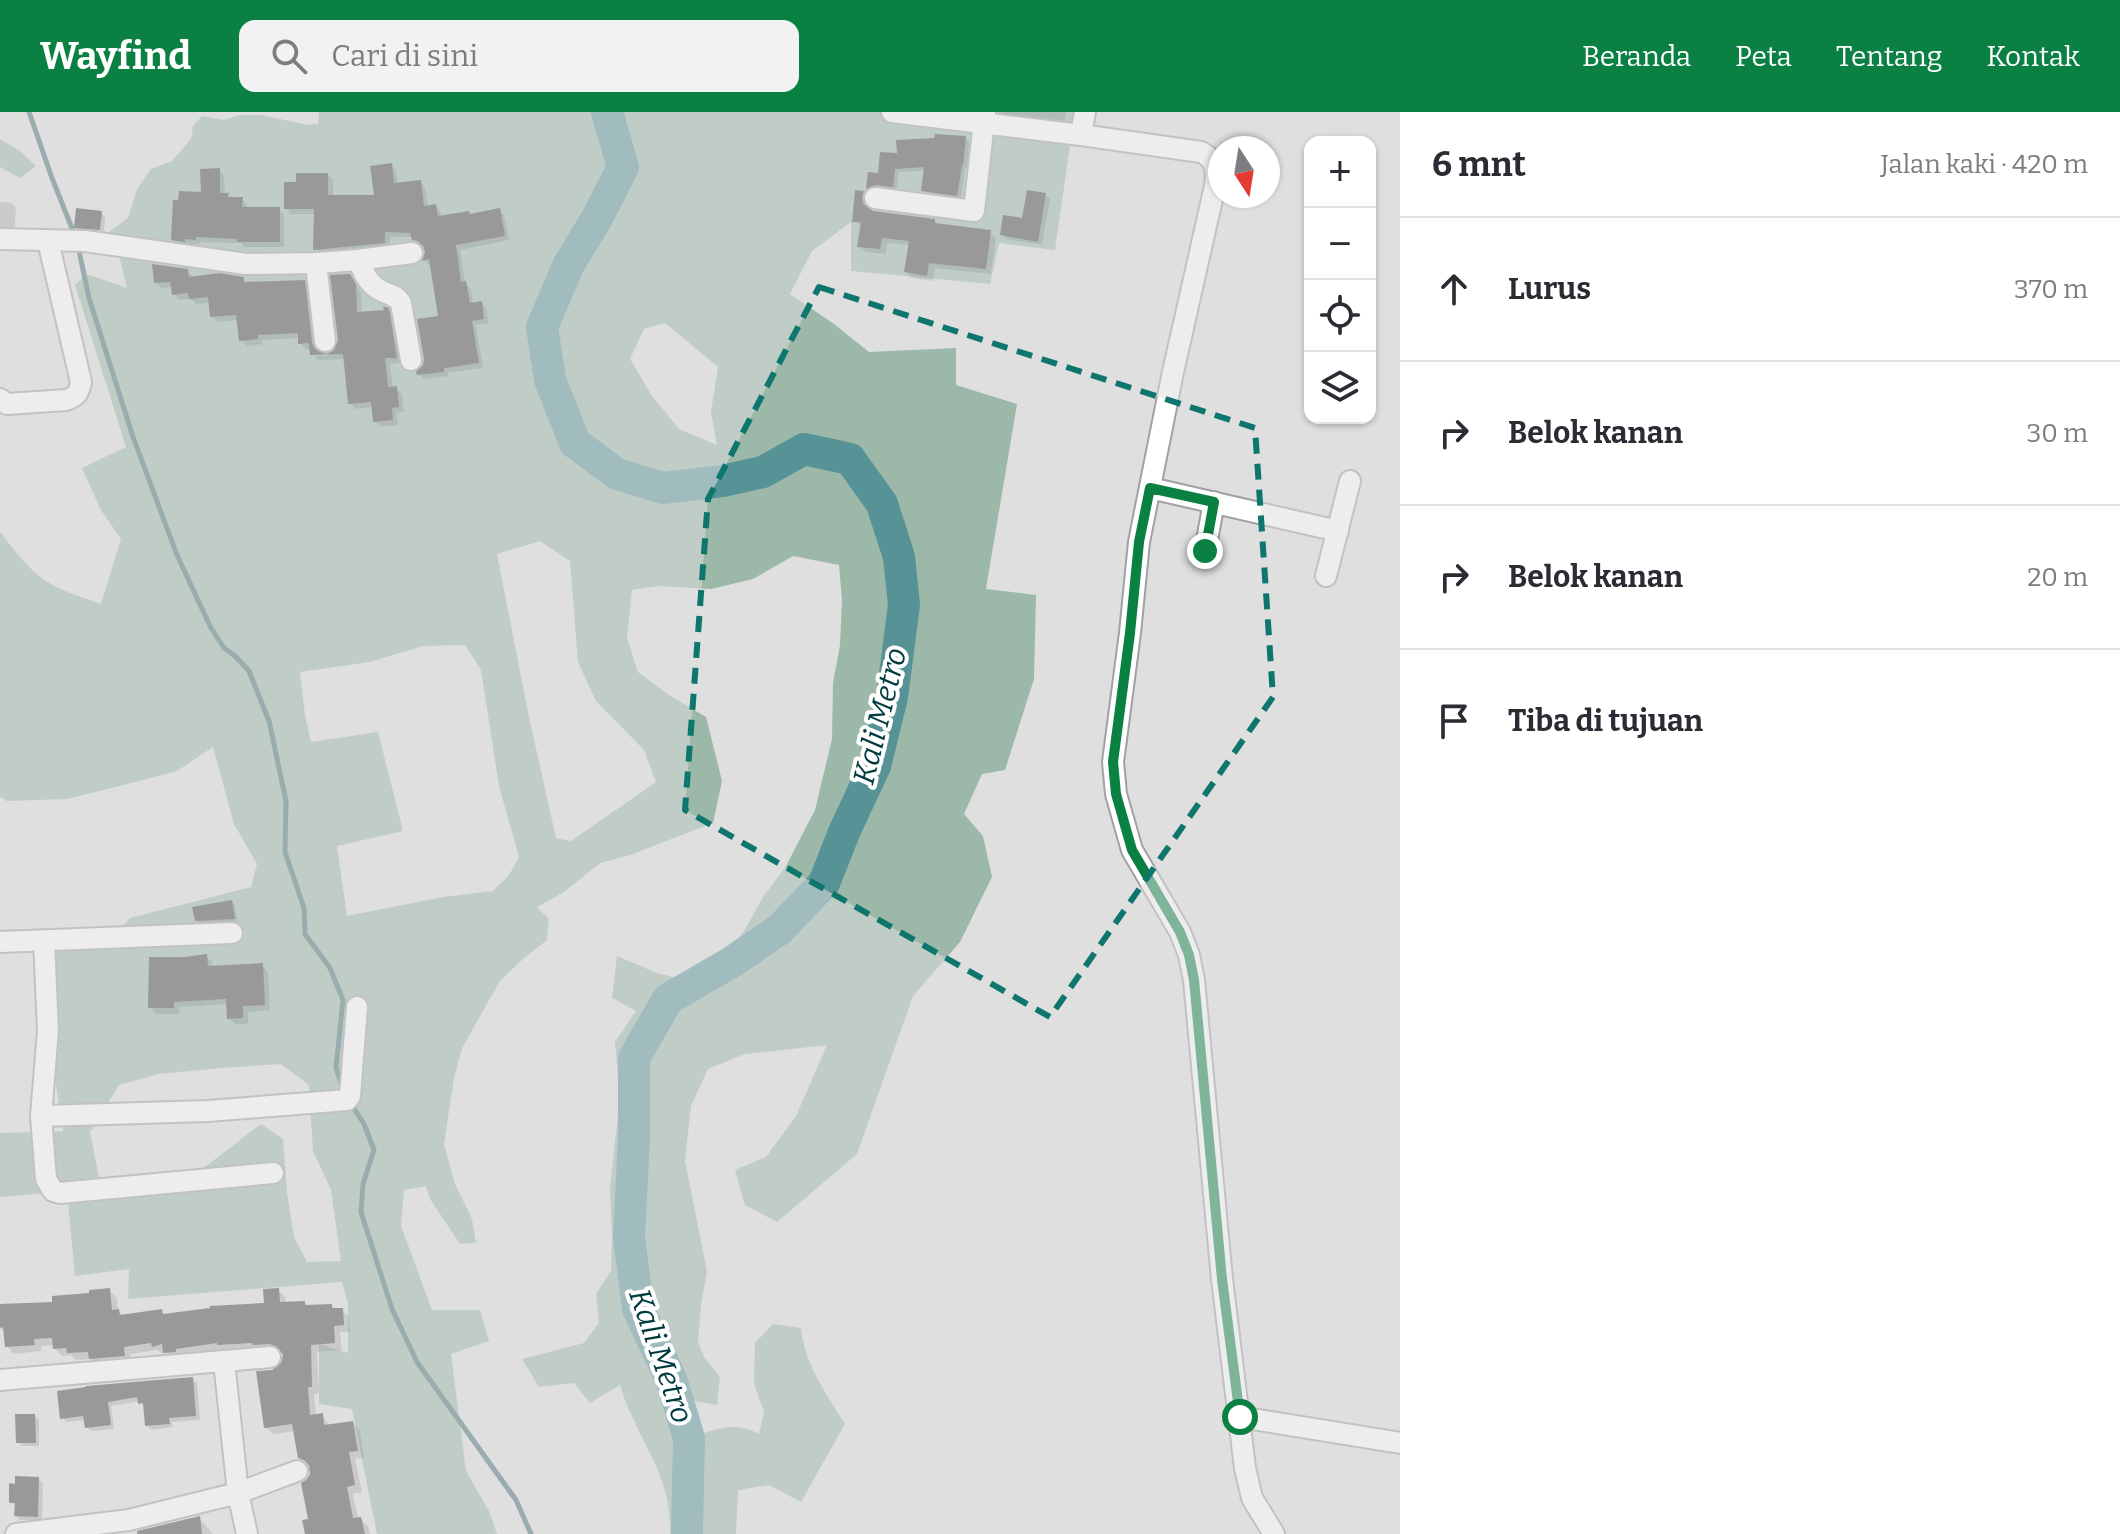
<!DOCTYPE html>
<html lang="id">
<head>
<meta charset="utf-8">
<style>
  :root { --surface:#fff; --page:#f2f2f3; --text:#2b2b33; --muted:#7c7c81; --line:#e1e1e2; --accent:#0b8043 }
  body { margin:0; font-family:Bitter,serif; background:var(--page); color:var(--text) }
  .controls { position:absolute; right:24px; top:24px; display:grid; overflow:hidden; border-radius:16px; box-shadow:0 2px 6px #0004 }
  .controls button { width:72px; height:72px; display:grid; place-items:center; padding:0; border:0; border-bottom:2px solid var(--line); background:var(--surface); color:var(--text); font:40px sans-serif }
  .compass { position:absolute; left:1208px; top:24px; width:72px; height:72px; border-radius:50%; background:var(--surface); box-shadow:0 2px 6px #0004; rotate:168deg }
  .stop { position:absolute; width:24px; height:24px; margin:-18px; border:6px solid #0b8043; border-radius:50%; background:#fff }
  .stop.end { background:#0b8043; border-color:#fff; box-shadow:0 2px 8px #0008 }
  .list { margin:0; padding:0; list-style:none }
  h2 { display:flex; justify-content:space-between; align-items:center; height:104px; margin:0; padding:0 32px; font-size:34px }
  h2 small { font-size:26px; font-weight:400; color:var(--muted) }
  .list li { display:grid; grid-template-columns:52px 1fr auto; gap:24px; align-items:center; box-sizing:border-box; height:144px; padding:0 32px; border-top:2px solid var(--line) }
  .list b { display:block; font-size:30px; white-space:nowrap }
  .list em { font-size:26px; font-style:normal; color:var(--muted) }
  .icon { flex:none; width:44px; height:44px; fill:none; stroke:currentColor; stroke-width:2; stroke-linecap:round; stroke-linejoin:round }
  .map { position:relative; flex:none; width:1400px; height:1422px; overflow:hidden }
  header { display:flex; align-items:center; gap:48px; box-sizing:border-box; height:112px; padding:0 40px; background:var(--accent); color:#fff }
  header strong { font-size:38px }
  nav { display:flex; gap:44px; margin-inline-start:auto; font-size:28px }
  .search { width:560px; height:72px; background:var(--page); display:flex; align-items:center; gap:20px; box-sizing:border-box; padding:0 28px; border-radius:16px; color:var(--muted); font-size:30px }
  main { display:flex }
  aside { flex:1; background:var(--surface) }
  .map>svg:first-child { display:block }
  .green { fill:#9cb8a8; fill-rule:evenodd }
  .shadow { fill:#0003 }
  .lines { fill:none; stroke-linecap:round; stroke-linejoin:round }
  .stream { stroke:#466f72; stroke-width:5 }
  .river { stroke:#579297; stroke-width:32 }
  .building { fill:#464545 }
  .minor-casing { stroke:#a1a1a2; stroke-width:24 }
  .minor { stroke:#fff; stroke-width:20 }
  .route { stroke:#0b8043; stroke-width:10 }
  .marked { fill:none; stroke:#0f766e; stroke-width:6; stroke-dasharray:16 10; stroke-linejoin:round }
  .labels { text-anchor:middle; stroke-width:8; stroke-linejoin:round; paint-order:stroke }
  .water-label { font-size:30px; font-style:italic; fill:#003b3f; stroke:#fff }
</style>
</head>
<body>
<header>
<strong>Wayfind</strong>
<div class="search"><svg class="icon" aria-label="search" viewBox="0 0 24 24"><circle cx="10" cy="10" r="6"/><path d="M15 15l6 6"/></svg>Cari di sini</div>
<nav><a>Beranda</a><a>Peta</a><a>Tentang</a><a>Kontak</a></nav>
</header>
<main>
<div class="map">
<svg width="1400" height="1422" viewBox="0 0 1400 1422">
  <rect width="100%" height="100%" fill="#dfdfe0"/>
  <g class="green">
    <path d="M 319,0 L 1093,0 L 1072,20 L 1055,138 L 999,131 L 990,172 L 851,159 L 851,110 L 812,139 L 790,182 L 834,212 L 869,240 L 956,236 L 956,273 L 1017,292 L 986,477 L 1036,483 L 1034,567 L 1005,658 L 982,662 L 964,702 L 983,724 L 992,765 L 960,830 L 913,884 L 857,1042 L 777,1110 L 745,1093 L 735,1058 L 766,1045 L 796,1004 L 827,933 L 745,942 L 708,957 L 691,994 L 685,1049 L 707,1160 L 701,1192 L 698,1230 L 704,1245 L 720,1265 L 717,1293 L 676,1286 L 689,1326 C 715,1318 734,1308 759,1322 L 764,1300 L 754,1272 L 755,1231 L 773,1212 L 801,1216 C 804,1251 827,1283 845,1312 L 801,1390 L 769,1373 L 738,1378 L 736,1422 L 670,1422 C 672,1373 650,1344 631,1302 C 626,1293 623,1282 620,1273 L 590,1291 L 574,1271 L 539,1275 L 522,1247 L 584,1231 L 599,1211 L 596,1182 L 611,1159 L 612,1124 L 610,1075 L 620,987 L 615,930 L 636,899 L 612,886 L 617,844 L 657,861 L 686,868 L 717,857 L 744,819 L 763,785 L 786,754 L 815,698 L 832,627 L 833,571 L 840,533 L 842,488 L 839,453 L 793,444 L 753,467 L 711,477 L 659,474 L 632,478 L 627,526 L 638,560 L 669,583 L 706,605 L 722,669 L 713,711 L 630,743 L 600,751 L 564,780 L 537,795 L 549,807 L 547,828 L 523,847 L 500,869 L 462,936 L 454,966 L 444,1032 L 455,1072 L 472,1107 L 476,1131 L 460,1132 L 430,1087 L 426,1074 L 404,1078 L 401,1114 L 432,1198 L 480,1198 L 489,1229 L 451,1242 L 466,1359 L 489,1399 L 497,1422 L 377,1422 L 352,1297 L 319,1292 L 319,1232 L 348,1241 L 348,1192 L 342,1170 L 128,1187 L 129,1157 L 75,1164 L 67,1079 L 0,1085 L 0,1021 L 63,1019 L 55,966 L 51,822 L 115,824 L 130,806 L 251,775 L 257,752 L 234,712 L 213,635 L 177,659 L 120,674 L 67,687 L 7,689 L 0,685 L 0,420 C 13,436 26,455 43,467 C 60,479 82,485 101,492 L 121,427 L 101,398 L 82,356 L 126,335 L 75,173 L 87,162 L 127,176 L 120,147 L 109,120 L 128,106 L 137,77 L 151,57 L 172,49 L 191,27 L 193,14 L 202,4 L 224,8 L 240,3 L 261,3 L 308,13 L 318,12 ZM 665,211 L 718,255 L 711,300 L 717,333 L 679,317 L 652,284 L 630,247 L 644,217 ZM 540,429 L 570,449 L 578,550 L 596,589 L 644,638 L 656,670 L 571,729 L 556,726 L 529,605 L 497,442 ZM 465,533 L 481,558 L 499,674 L 519,745 L 509,763 L 493,779 L 443,785 L 347,804 L 337,734 L 403,719 L 378,620 L 311,630 L 305,603 L 300,560 L 370,550 L 423,534 ZM 281,952 L 309,973 L 313,1039 L 331,1078 L 341,1149 L 307,1150 L 294,1125 L 287,1080 L 283,1027 L 261,1012 L 201,1058 L 101,1075 L 90,1020 L 119,973 L 159,962 L 221,956 Z"/>
    <polygon points="0,27 20,39 36,54 20,66 0,55"/>
  </g>
  <g class="shadow">
    <polygon points="1001,0 1066,0 1064,12 1006,5"/>
    <polygon points="965,26 969,30 967,56 965,56 961,87 928,82 923,78 926,59 899,60 897,78 881,76 872,80 868,76 899,43"/>
    <polygon points="391,53 396,59 398,73 420,70 425,75 428,95 435,94 440,99 442,105 471,104 499,98 504,103 509,128 460,138 465,171 471,177 473,192 481,191 486,196 489,211 476,213 483,256 448,261 448,264 424,267 419,262 425,254 441,205 432,152 429,153 424,148 427,140 425,134 419,133 413,125 390,125 390,136 321,142 315,137 316,102 291,102 286,96 328,63 333,68 333,85 376,85"/>
    <polygon points="219,58 224,64 225,83 231,87 242,87 247,93 247,97 279,97 284,103 284,135 245,135 241,131 200,130 200,132 189,132 189,134 178,133 173,127"/>
    <polygon points="863,81 869,87 867,92 869,98 872,101 934,109 939,114 990,120 996,126 991,162 935,156 933,169 912,166 906,160 910,133 887,131 886,142 866,140 859,134 862,115 854,109"/>
    <polygon points="1045,83 1050,87 1042,133 1006,127 1002,123 1024,109"/>
    <polygon points="0,90 12,91 16,96 14,118 0,117"/>
    <polygon points="101,101 105,105 104,121 80,119 76,115"/>
    <polygon points="187,159 193,165 243,167 248,172 304,170 310,176 317,239 306,237 300,231 300,226 262,228 263,232 247,234 241,228 239,208 218,210 212,204 210,191 196,192 191,187 179,188 174,182 173,175 161,176 156,170"/>
    <polygon points="349,164 361,180 362,202 388,198 394,204 402,251 390,252 393,277 396,276 402,282 404,300 396,301 398,313 381,315 375,309 373,295 356,297 350,291 345,247 318,248 314,244 326,244 335,240 340,229"/>
    <polygon points="232,790 235,794 237,810 200,812 197,808"/>
    <polygon points="206,844 212,850 213,856 262,854 268,860 270,898 248,900 248,912 235,912 229,906 228,892 179,895 179,902 157,902 150,896"/>
    <polygon points="109,1178 117,1186 118,1199 124,1204 161,1200 166,1204 266,1192 278,1178 285,1185 286,1192 304,1191 309,1195 332,1194 336,1198 342,1198 349,1205 350,1220 340,1220 342,1238 317,1240 319,1281 314,1282 316,1304 322,1304 330,1314 353,1311 360,1318 364,1346 355,1347 362,1380 353,1382 358,1407 360,1407 368,1414 370,1422 307,1422 310,1409 309,1368 312,1354 300,1345 296,1319 273,1322 265,1315 284,1241 279,1239 226,1240 224,1238 182,1243 172,1248 165,1240 161,1241 158,1238 130,1242 132,1251 99,1254 91,1247 76,1248 71,1243 62,1244 55,1236 54,1233 41,1234 41,1239 14,1242 7,1234 6,1221 0,1216 0,1194 54,1191"/>
    <polygon points="193,1267 197,1271 200,1308 172,1310 173,1315 151,1318 147,1314 144,1295 140,1289 111,1294 114,1317 91,1319 87,1315 86,1308 67,1310 62,1306 60,1280"/>
    <polygon points="35,1304 39,1308 39,1334 22,1334 18,1330"/>
    <polygon points="38,1367 43,1371 42,1408 20,1408 16,1404 15,1394 11,1390"/>
    <polygon points="199,1406 213,1422 144,1422"/>
  </g>
  <g class="lines">
    <g class="stream">
      <polyline points="29,0 52,66 75,124"/>
      <polyline points="78,134 89,186 133,325 177,443 211,516 224,536 235,544 249,559 269,609 286,689 285,740 304,796 305,822 330,856 343,888 336,956 343,976"/>
      <polyline points="351,992 364,1012 374,1038 363,1072 361,1100 392,1197 417,1250 516,1388 531,1422"/>
    </g>
    <polyline class="river" points="607,0 623,55 597,106 569,152 542,215 550,268 575,331 617,362 663,376 722,369 763,360 804,337 850,347 882,392 899,445 904,493 892,585 875,654 845,718 824,771 780,817 732,850 668,887 634,946 634,1026 629,1125 638,1197 671,1267 689,1326 687,1422"/>
  </g>
  <g class="building">
    <polygon points="935,22 966,24 963,53 962,53 957,84 921,79 924,55 895,57 893,75 876,73 866,77 868,60 878,61 880,40 897,41 896,28 934,26"/>
    <polygon points="392,51 394,71 421,68 424,94 436,92 438,104 469,99 470,102 500,96 505,124 456,133 461,170 466,169 470,191 482,189 484,207 472,209 479,251 444,256 444,260 417,263 416,259 423,253 424,247 417,207 438,204 429,147 422,149 425,140 423,134 418,129 412,128 410,121 385,120 385,131 313,138 314,97 284,97 284,70 296,70 296,61 328,61 328,83 374,83 370,54"/>
    <polygon points="220,56 220,81 229,81 228,85 243,85 242,95 280,95 280,130 237,130 237,127 196,125 196,128 185,127 185,130 171,128 173,88 178,88 179,79 201,80 200,57"/>
    <polygon points="855,78 864,79 862,85 863,92 873,99 935,107 935,111 991,118 986,157 929,151 927,164 904,160 909,129 882,126 880,137 857,135 861,110 852,110"/>
    <polygon points="1027,78 1046,81 1038,130 1000,123 1003,103 1022,106"/>
    <polygon points="76,96 102,99 100,118 74,116"/>
    <polygon points="152,152 188,157 189,165 219,161 244,165 244,170 305,168 312,231 315,237 326,242 333,239 338,228 330,163 350,162 356,172 357,200 384,198 383,194 389,196 397,246 385,246 388,275 397,274 399,295 392,296 393,308 373,310 371,290 348,292 343,242 310,243 309,231 298,232 298,221 258,223 258,227 239,229 236,203 210,205 208,185 189,187 188,181 172,183 170,170 154,171"/>
    <polygon points="232,788 235,807 195,809 192,795"/>
    <polygon points="207,842 208,854 263,851 265,893 243,894 243,906 227,907 226,887 174,890 174,896 148,896 149,845 184,845"/>
    <polygon points="110,1176 112,1198 119,1197 120,1203 162,1197 163,1202 210,1196 210,1194 264,1191 263,1177 279,1176 280,1190 305,1189 305,1193 332,1192 332,1196 343,1196 344,1213 334,1214 335,1231 311,1233 312,1275 308,1275 310,1303 323,1301 324,1313 353,1309 358,1339 349,1340 355,1373 347,1375 353,1406 361,1405 365,1422 305,1422 302,1408 308,1407 301,1371 306,1368 310,1362 309,1354 305,1349 298,1346 292,1312 264,1316 256,1259 272,1258 281,1251 283,1243 276,1234 269,1232 252,1233 252,1231 217,1233 217,1231 176,1237 176,1240 163,1241 162,1232 152,1235 151,1231 124,1235 125,1244 89,1247 88,1240 67,1241 66,1236 53,1237 52,1226 34,1227 35,1233 5,1235 3,1215 0,1216 0,1192 52,1190 52,1184 89,1181 89,1178"/>
    <polygon points="193,1265 196,1304 169,1306 170,1312 145,1314 143,1291 138,1292 137,1285 108,1290 111,1313 85,1316 83,1304 60,1307 57,1279 86,1275 86,1274"/>
    <polygon points="15,1302 35,1302 36,1331 16,1331"/>
    <polygon points="15,1364 39,1365 38,1405 14,1404 15,1391 9,1391 9,1371 15,1372"/>
    <polygon points="200,1404 202,1422 137,1422 137,1419"/>
  </g>
  <g class="lines">
    <g class="minor-casing">
      <g id="minor">
        <path d="M 892,0 L 1081,23 L 1201,40 C 1216,47 1217,59 1215,74 L 1173,260 L 1139,430 L 1130,521 L 1113,650 L 1116,682 L 1132,738 L 1180,820 L 1189,843 L 1194,868 L 1222,1167 L 1245,1356 L 1252,1386 L 1274,1422"/>
        <polyline points="1081,23 1085,0"/>
        <polyline points="875,86 974,99 985,0"/>
        <polyline points="0,127 85,129 246,152 316,151 358,148 412,141"/>
        <path d="M 358,148 C 363,159 367,170 378,177 C 387,183 395,181 401,191 L 411,248"/>
        <polyline points="316,151 325,229"/>
        <path d="M 0,287 L 7,292 L 66,288 C 76,285 79,281 81,270 L 48,129"/>
        <polyline points="1150,376 1338,419"/>
        <polyline points="1205,439 1214,390"/>
        <polyline points="1326,464 1350,369"/>
        <polyline points="44,829 48,918 41,1004 208,999 347,988 350,984 357,895"/>
        <polyline points="0,830 232,821"/>
        <polyline points="41,1004 46,1067 53,1079 60,1081 273,1061"/>
        <polyline points="224,1249 238,1381 247,1422"/>
        <polyline points="0,1268 270,1245"/>
        <polyline points="1240,1305 1400,1331"/>
        <polyline points="16,1422 129,1408 238,1381 297,1359"/>
      </g>
    </g>
    <use href="#minor" class="minor"/>
  </g>
  <g class="lines">
    <polyline class="route" points="1205,439 1214,390 1150,376 1139,430 1130,521 1113,650 1116,682 1132,738 1180,820 1189,843 1194,868 1222,1167 1240,1305"/>
  </g>
  <path d="M0 0H1400V1422H0ZM 819,175 L 1255,316 L 1273,585 L 1050,905 L 685,698 L 708,387 Z" fill="#dfdfe0" fill-opacity=".55" fill-rule="evenodd"/>
  <path class="marked" d="M 819,175 L 1255,316 L 1273,585 L 1050,905 L 685,698 L 708,387 Z"/>
  <g class="labels">
    <g class="water-label">
      <text transform="translate(880 604) rotate(-76)" y="10">Kali Metro</text>
      <text transform="translate(661 1244) rotate(71)" y="10">Kali Metro</text>
    </g>
  </g>
</svg>
<div class="controls">
<button>+</button>
<button>−</button>
<button><svg class="icon" aria-label="locate" viewBox="0 0 24 24"><circle cx="12" cy="12" r="6"/><path d="M12 2v4M12 18v4M2 12h4M18 12h4"/></svg></button>
<button><svg class="icon" aria-label="layers" viewBox="0 0 24 24"><path d="M12 4l9 5-9 5-9-5zM3 14l9 5 9-5"/></svg></button>
</div>
<svg class="compass" viewBox="-18 -18 36 36"><path d="M0-13l5 13h-10z" fill="#e53935"/><path d="M0 13l5-13h-10z" fill="#7c7c81"/></svg>
<div class="stop" style="left:1240px;top:1305px"></div>
<div class="stop end" style="left:1205px;top:439px"></div>
</div>
<aside>
<h2>6 mnt<small>Jalan kaki · 420 m</small></h2>
<ul class="list">
<li><svg class="icon" aria-label="ahead" viewBox="0 0 24 24"><path d="M12 20V5M6 11l6-6 6 6"/></svg><div><b>Lurus</b></div><em>370 m</em></li>
<li><svg class="icon" aria-label="right" viewBox="0 0 24 24"><path d="M7 20v-9h11M14 6l5 5-5 5"/></svg><div><b>Belok kanan</b></div><em>30 m</em></li>
<li><svg class="icon" aria-label="right" viewBox="0 0 24 24"><path d="M7 20v-9h11M14 6l5 5-5 5"/></svg><div><b>Belok kanan</b></div><em>20 m</em></li>
<li><svg class="icon" aria-label="arrive" viewBox="0 0 24 24"><path d="M6 21V4h12l-3 4 3 4H6"/></svg><div><b>Tiba di tujuan</b></div></li>
</ul>
</aside>
</main>
</body>
</html>
